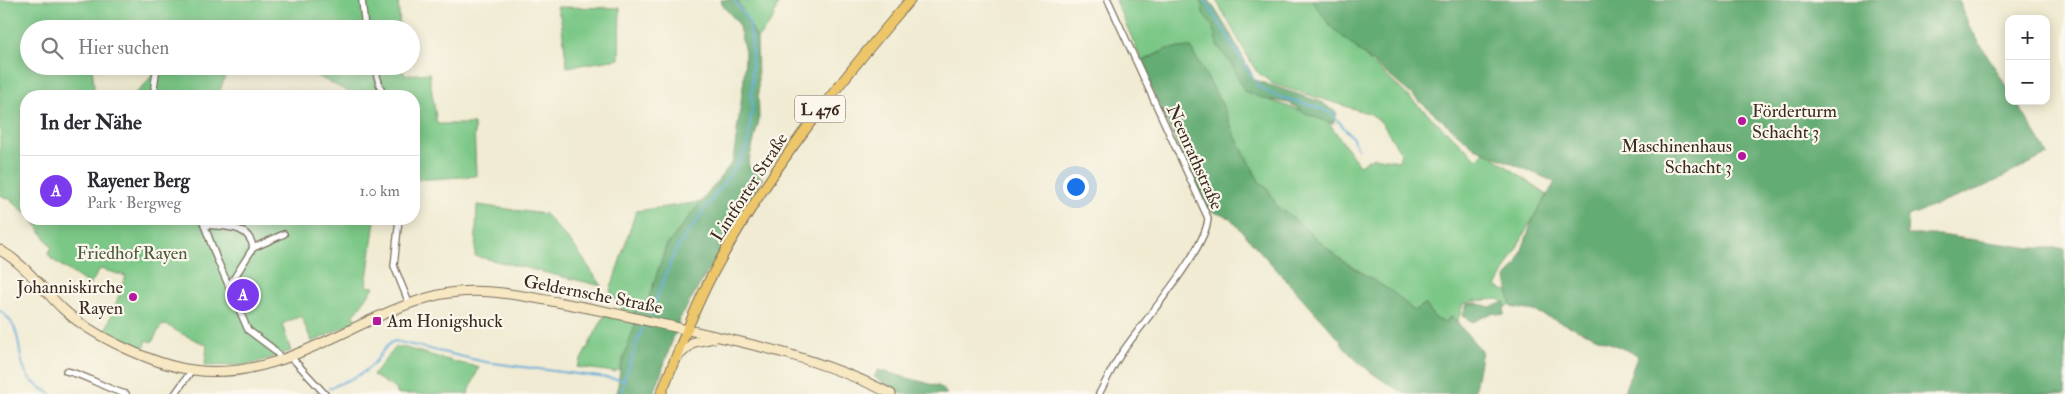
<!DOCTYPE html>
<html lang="de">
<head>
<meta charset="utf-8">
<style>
  :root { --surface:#fff; --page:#f7f7f7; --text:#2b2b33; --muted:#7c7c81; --line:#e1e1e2; --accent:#7c3aed }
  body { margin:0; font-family:"IM FELL Double Pica",serif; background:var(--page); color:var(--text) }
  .controls { position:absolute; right:15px; top:15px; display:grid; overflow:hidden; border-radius:10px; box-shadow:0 2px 12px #0003 }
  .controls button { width:45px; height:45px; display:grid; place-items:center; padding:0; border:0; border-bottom:1px solid var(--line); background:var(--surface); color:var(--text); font:25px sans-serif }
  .you { position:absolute; left:1075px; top:186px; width:18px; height:18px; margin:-12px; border:4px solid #fff; border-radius:50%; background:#1a73e8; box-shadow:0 0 0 8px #1a73e833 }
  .badge { display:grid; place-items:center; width:32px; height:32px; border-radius:50%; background:var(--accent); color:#fff; font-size:16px; font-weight:700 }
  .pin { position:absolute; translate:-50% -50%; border:2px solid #fff; box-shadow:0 1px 5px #0006 }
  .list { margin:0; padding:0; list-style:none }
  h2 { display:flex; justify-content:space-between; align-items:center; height:65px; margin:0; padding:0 20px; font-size:21px }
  h2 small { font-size:16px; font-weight:400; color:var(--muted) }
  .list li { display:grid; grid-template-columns:32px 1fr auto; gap:15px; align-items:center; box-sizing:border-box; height:70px; padding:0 20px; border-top:1px solid var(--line) }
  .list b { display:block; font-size:19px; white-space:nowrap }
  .list p { margin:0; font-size:16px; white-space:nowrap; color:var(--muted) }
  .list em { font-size:16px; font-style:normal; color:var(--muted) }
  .icon { flex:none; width:28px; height:28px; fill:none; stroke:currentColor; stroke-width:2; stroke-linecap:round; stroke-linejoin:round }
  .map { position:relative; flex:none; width:2065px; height:394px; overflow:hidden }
  .search { position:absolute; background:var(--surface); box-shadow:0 2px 12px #0003; left:20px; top:20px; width:400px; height:55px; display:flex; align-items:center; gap:12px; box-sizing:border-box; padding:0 18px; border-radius:28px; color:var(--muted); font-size:19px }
  .panel { position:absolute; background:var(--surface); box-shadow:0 2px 12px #0003; left:20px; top:90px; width:400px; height:135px; border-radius:20px }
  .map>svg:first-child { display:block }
  .green { fill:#7ac786; stroke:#5a7852 }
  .forest { fill:#63ac73; stroke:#4f6b48 }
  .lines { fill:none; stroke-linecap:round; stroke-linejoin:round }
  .stream { stroke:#60a8d7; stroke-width:2 }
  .street-casing { stroke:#7a6e5d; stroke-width:8 }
  .secondary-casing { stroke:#7a6e5d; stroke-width:11 }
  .primary-casing { stroke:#7a6e5d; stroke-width:11 }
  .street { stroke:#fff; stroke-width:5.5 }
  .secondary { stroke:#f7e8c3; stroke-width:9 }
  .primary { stroke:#ecc669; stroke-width:9 }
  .poi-dot { fill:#b5179e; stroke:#fbf7ec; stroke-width:2 }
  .labels { text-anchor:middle; stroke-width:4.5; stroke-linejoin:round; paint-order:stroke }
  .shield { fill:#fbf7ec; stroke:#75685c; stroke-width:1 }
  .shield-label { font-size:16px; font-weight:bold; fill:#3b2a1e }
  .poi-label { font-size:18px; fill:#3b2a1e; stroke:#fbf7ec; text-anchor:start }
  .street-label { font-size:18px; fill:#3b2a1e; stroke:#fbf7ec }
  .park-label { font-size:18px; fill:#4e593d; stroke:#fbf7ec }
</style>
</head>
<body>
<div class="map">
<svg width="2065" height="394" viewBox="0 0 2065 394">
  <rect width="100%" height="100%" fill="#fbf7ec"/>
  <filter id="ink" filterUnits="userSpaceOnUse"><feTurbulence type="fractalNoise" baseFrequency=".02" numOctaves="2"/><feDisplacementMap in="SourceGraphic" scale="10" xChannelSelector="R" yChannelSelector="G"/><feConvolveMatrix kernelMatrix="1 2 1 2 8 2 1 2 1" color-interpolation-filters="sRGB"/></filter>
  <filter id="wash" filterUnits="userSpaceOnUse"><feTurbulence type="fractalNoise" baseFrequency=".0096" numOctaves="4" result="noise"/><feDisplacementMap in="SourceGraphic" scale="20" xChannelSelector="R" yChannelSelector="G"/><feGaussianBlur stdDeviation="1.12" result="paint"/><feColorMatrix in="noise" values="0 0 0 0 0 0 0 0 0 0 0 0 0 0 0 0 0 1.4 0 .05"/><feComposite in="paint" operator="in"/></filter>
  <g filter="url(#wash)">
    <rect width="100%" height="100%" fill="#f0ebd2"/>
    <g class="green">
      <polygon points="0,0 398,0 400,29 29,29 29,66 92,66 94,87 91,96 26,96 26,214 10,199 0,195"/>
      <polygon points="737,0 779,0 773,19 757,39"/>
      <path d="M 1115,0 L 1200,0 L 1240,74 L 1266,99 L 1326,119 L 1359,165 L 1374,157 L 1399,161 L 1401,153 L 1382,123 L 1371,114 L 1273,84 L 1256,71 L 1216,0 L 1315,0 L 1358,50 L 1477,159 L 1485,151 L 1547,195 C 1528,224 1513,256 1496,287 L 1509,292 L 1511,304 L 1505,307 L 1500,299 L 1473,301 L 1463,304 L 1457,323 L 1452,316 L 1444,322 L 1435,319 L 1425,304 L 1414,311 L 1396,295 L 1339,258 L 1277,207 L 1268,189 L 1260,183 L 1235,136 L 1222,104 L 1190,47 L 1167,49 L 1142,61 Z"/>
      <polygon points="557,7 620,8 619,59 567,67 561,20"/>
      <path d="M 156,66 L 229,66 L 219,93 L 229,96 L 132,96 C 143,88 151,79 156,66 Z"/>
      <polygon points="297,66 403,66 404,75 429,73 437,124 474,124 476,176 414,180 414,96 357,96"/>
      <polygon points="701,202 666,246 648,301 634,311 635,325 620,369 614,372 577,367 605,315 623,311 610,291 636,211"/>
      <polygon points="477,205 545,214 574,246 602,286 475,256"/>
      <polygon points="32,219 377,219 375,220 366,286 374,287 354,315 355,322 312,342 301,316 282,324 291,351 249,365 205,366 207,345 180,333 167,325 161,326 152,342 147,340 144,349 105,333 126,276 100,269 90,285 53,260 47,253 52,248"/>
      <polygon points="396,347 402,347 459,363 479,367 468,394 397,394 397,390 373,375"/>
    </g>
    <g class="forest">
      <polygon points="721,0 737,0 757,39 759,120 748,165 763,179 680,318 654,394 617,394 620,369 635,325 634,311 648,301 666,247 733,161 744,79 745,52 738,23 723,6"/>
      <polygon points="1201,0 1209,0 1230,33 1255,80 1321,102 1337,113 1333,124 1307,114 1289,103 1265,99 1244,91 1232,65 1217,45 1213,27 1203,13"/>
      <polygon points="1312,0 1959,0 1969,26 2009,90 2009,101 2016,101 2048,154 1983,187 1908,216 1907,235 1940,235 2031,248 2065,248 2065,394 1623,394 1638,355 1534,311 1511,307 1506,278 1517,264 1533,219 1555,182 1475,148 1330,26"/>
      <path d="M 1190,47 L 1222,104 L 1235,136 L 1260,183 L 1268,189 L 1277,207 L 1287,213 L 1341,260 L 1394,293 L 1414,311 L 1425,304 L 1435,318 L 1444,323 L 1452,317 L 1482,351 L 1474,394 C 1456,394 1425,394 1408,394 C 1395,392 1342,353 1340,340 L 1230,218 L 1206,209 L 1140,63 L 1167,49 Z"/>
      <polygon points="1505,302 1504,315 1492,313 1473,322 1462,316 1467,304 1476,303 1490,307"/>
      <polygon points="878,370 941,387 947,394 901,394 874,377"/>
    </g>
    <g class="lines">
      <g class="stream">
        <polyline points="1205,0 1258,86 1273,95 1320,108 1333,115 1352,137 1358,148"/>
        <path d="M 0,311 C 28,330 12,360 32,381 C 37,386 45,390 51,394"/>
        <polyline points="650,315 675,251 741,159 748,143 752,110 752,42 749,22 734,0"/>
        <path d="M 329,388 C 343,382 360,377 371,366 C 380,359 384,344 395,341 L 485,362 L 623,380"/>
        <polyline points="315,394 317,392"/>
        <polyline points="621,394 624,380 642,329"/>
      </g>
    </g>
  </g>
  <g filter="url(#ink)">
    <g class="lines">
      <g class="street-casing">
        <g id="street">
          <polyline points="362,0 365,29"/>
          <polyline points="157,66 154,87 158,96"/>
          <polyline points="374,66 383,96"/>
          <polyline points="202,219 216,257 248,330 272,348 283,360"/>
          <polyline points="399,219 394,266 409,303"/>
          <path d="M 205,225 C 223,227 250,224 253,248 L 229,286"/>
          <polyline points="253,248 284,234"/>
          <polyline points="291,357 325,394"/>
          <path d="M 66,371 C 87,375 105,389 126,394"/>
          <polyline points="175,394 192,370"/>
          <path d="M 1099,394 C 1106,381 1113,366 1121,354 C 1141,324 1207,249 1208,218 L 1108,0"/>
        </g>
      </g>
      <g class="secondary-casing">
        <g id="secondary">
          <path d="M 0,250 C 26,265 42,289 63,309 C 92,336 154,365 193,370 C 283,383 355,315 438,295 C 478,286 518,295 557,302 C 589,308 621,314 652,322 C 733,340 816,355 891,394"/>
          <polyline points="676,358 694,342 714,338"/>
        </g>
      </g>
      <g class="primary-casing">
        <path id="primary" d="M 661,394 C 677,355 691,316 710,279 C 764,177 835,87 910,0"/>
      </g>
      <use href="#street" class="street"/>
      <use href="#secondary" class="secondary"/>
      <use href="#primary" class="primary"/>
    </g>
  </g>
  <g class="poi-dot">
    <circle cx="1742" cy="121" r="5"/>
    <circle cx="1742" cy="156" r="5"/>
    <circle cx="133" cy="297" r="5"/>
    <rect x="372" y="316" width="10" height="10" rx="2.5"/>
  </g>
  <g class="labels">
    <rect class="shield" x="795" y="95.5" width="50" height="27" rx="4"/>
    <g class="shield-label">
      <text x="820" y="115">L 476</text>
    </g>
    <g class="poi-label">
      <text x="1752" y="117">Förderturm<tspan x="1752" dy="21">Schacht 3</tspan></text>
      <text x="1732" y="152" text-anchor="end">Maschinenhaus<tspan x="1732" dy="21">Schacht 3</tspan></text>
      <text x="123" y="293" text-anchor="end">Johanniskirche<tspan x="123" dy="21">Rayen</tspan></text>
      <text x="387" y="327">Am Honigshuck</text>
    </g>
    <g class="street-label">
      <text transform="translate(1195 157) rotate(66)" y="6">Neenrathstraße</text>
      <text transform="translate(749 187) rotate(-57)" y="6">Lintforter Straße</text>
      <text transform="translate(593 294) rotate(11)" y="6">Geldernsche Straße</text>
    </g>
    <g class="park-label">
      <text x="132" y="259">Friedhof Rayen</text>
    </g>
  </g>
</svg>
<div class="controls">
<button>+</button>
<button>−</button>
</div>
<div class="you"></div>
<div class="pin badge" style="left:243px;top:295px">A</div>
<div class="search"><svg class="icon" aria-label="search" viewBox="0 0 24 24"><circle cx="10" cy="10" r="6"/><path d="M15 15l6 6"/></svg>Hier suchen</div>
<section class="panel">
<h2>In der Nähe<small></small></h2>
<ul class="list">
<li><span class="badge">A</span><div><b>Rayener Berg</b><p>Park · Bergweg</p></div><em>1.0 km</em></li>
</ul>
</section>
</div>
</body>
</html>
